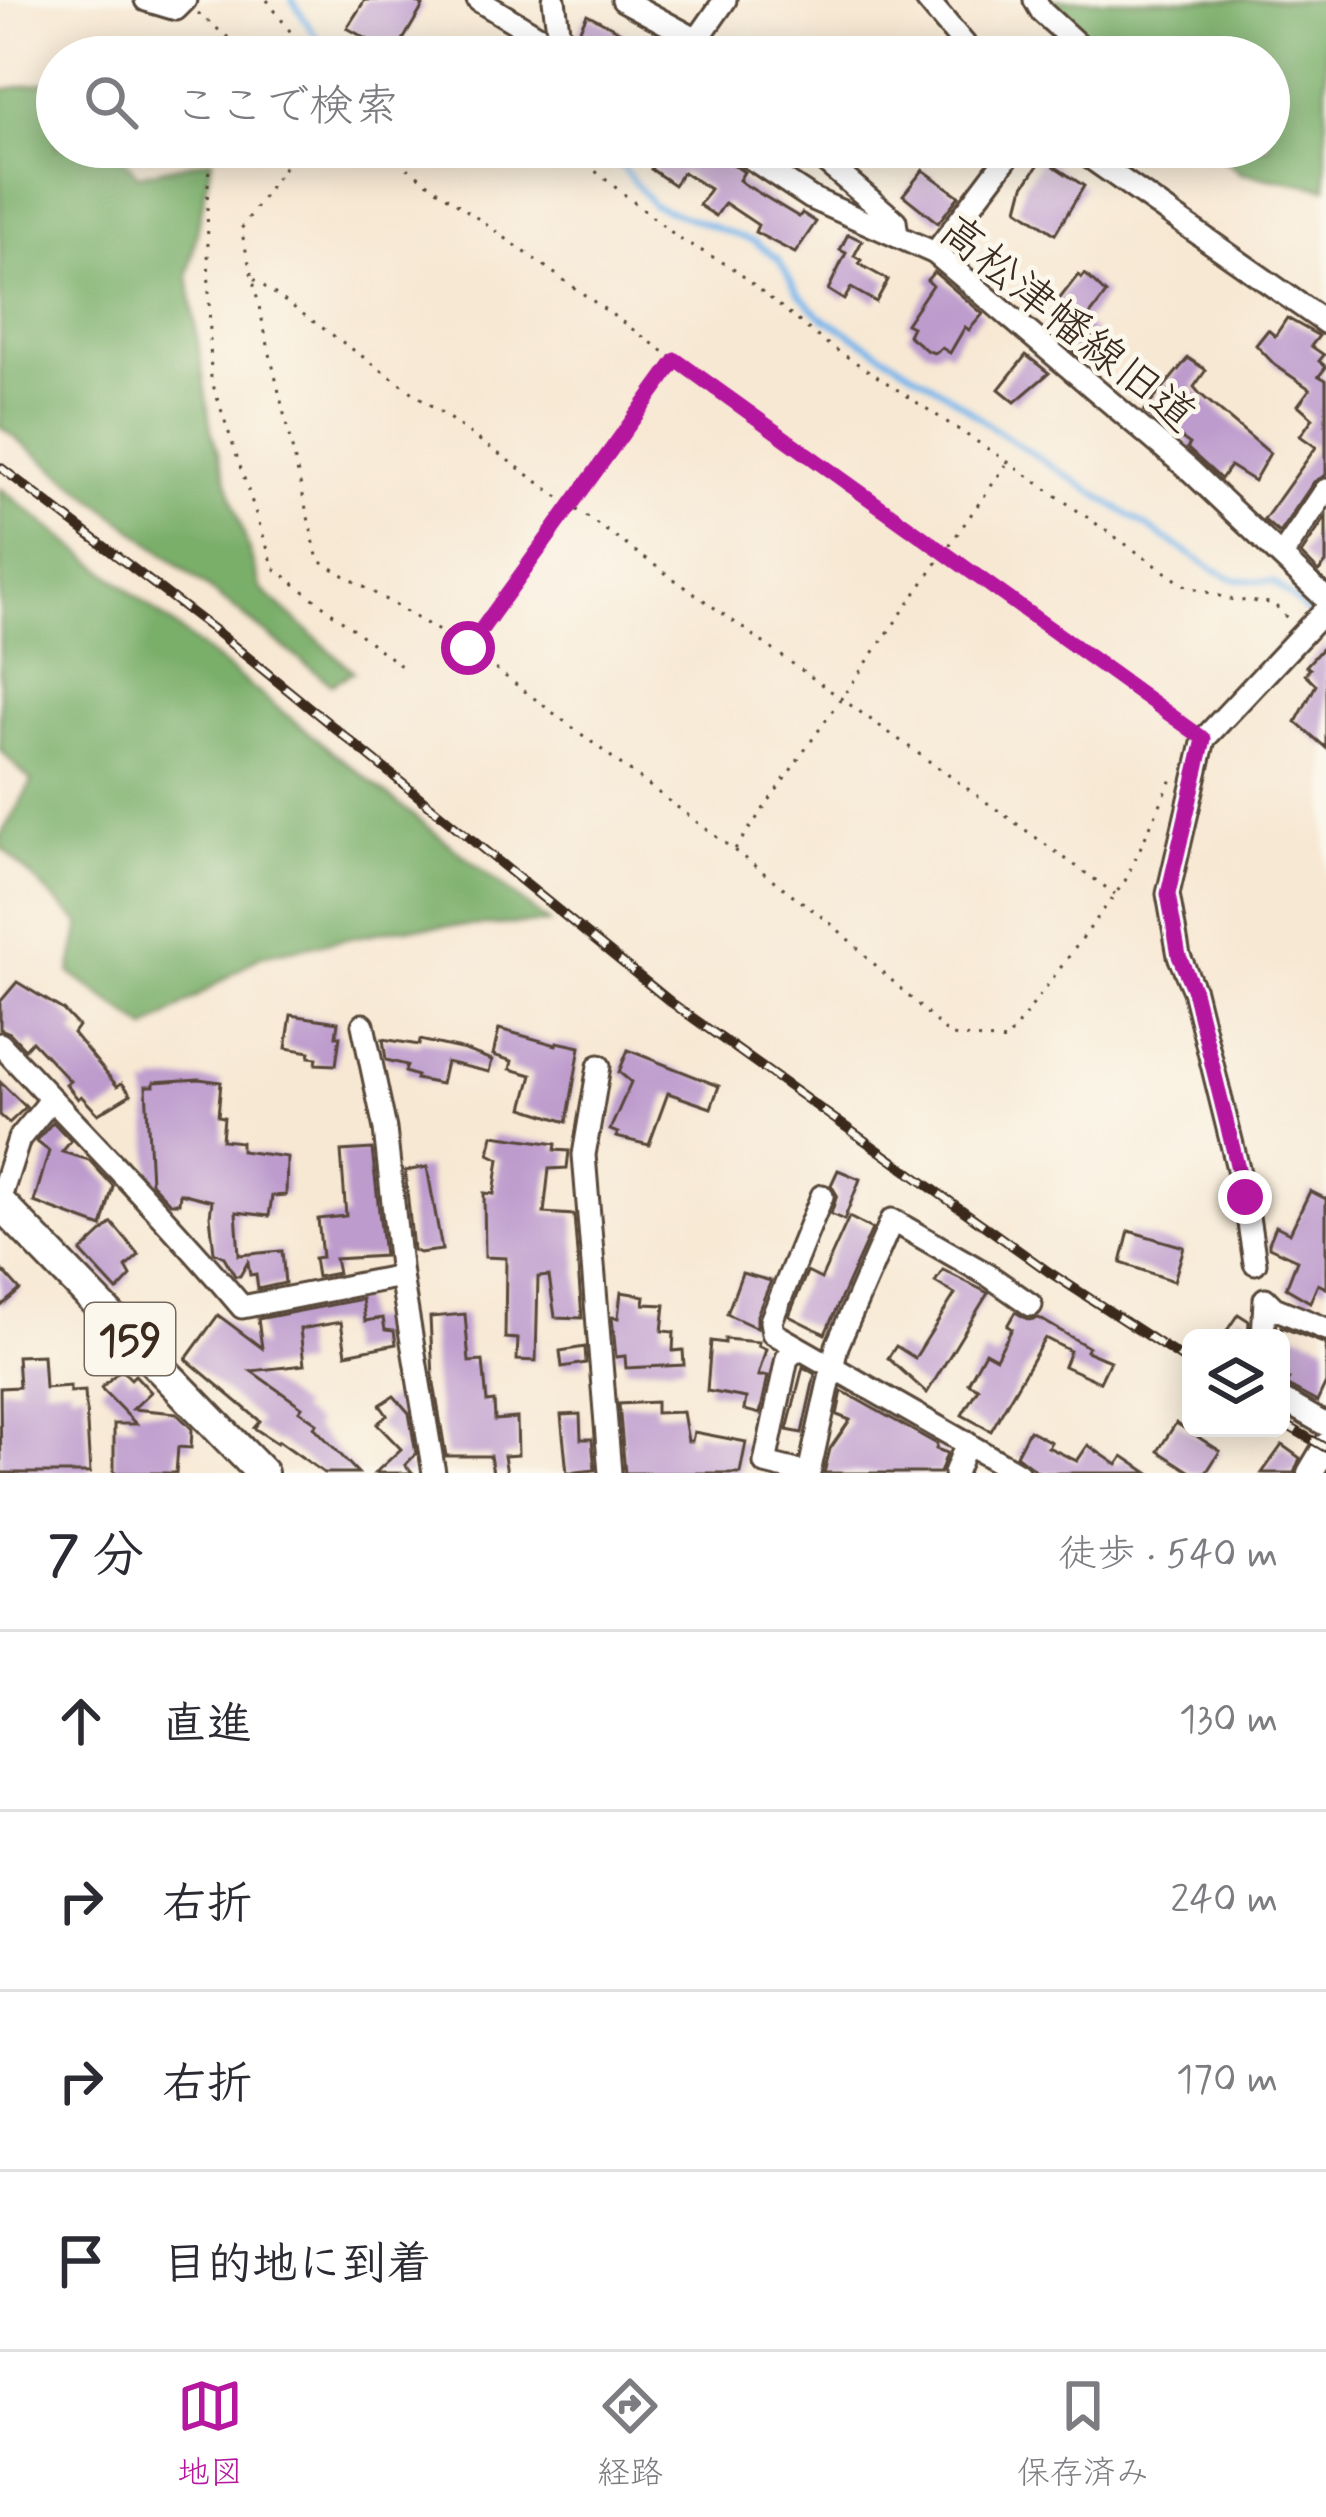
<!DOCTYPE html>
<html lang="ja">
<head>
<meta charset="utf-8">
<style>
  :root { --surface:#fff; --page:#f7f7f7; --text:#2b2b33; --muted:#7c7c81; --line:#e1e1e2; --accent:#b5179e }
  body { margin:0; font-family:Mynerve,"Klee One",sans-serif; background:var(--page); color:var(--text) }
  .controls { position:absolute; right:36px; bottom:36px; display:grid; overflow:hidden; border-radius:18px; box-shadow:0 6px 30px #0003 }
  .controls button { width:108px; height:108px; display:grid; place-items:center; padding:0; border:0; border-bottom:3px solid var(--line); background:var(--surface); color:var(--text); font:60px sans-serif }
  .stop { position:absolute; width:36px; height:36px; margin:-27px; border:9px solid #b5179e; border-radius:50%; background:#fff }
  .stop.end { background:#b5179e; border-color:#fff; box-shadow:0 3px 12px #0008 }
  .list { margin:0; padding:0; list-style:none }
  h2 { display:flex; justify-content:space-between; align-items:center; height:156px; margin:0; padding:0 48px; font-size:51px }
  h2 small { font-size:39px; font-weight:400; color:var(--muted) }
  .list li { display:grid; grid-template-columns:78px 1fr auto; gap:36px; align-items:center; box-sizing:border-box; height:180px; padding:0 48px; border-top:3px solid var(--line) }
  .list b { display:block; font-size:45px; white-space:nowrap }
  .list em { font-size:39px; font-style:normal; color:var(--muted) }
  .icon { flex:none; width:66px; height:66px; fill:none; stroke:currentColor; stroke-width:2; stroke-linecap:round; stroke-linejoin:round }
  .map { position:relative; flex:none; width:1326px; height:1473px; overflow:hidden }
  .search { position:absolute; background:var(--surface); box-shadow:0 6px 30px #0003; left:36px; right:36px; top:36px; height:132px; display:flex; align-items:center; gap:30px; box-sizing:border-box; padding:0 42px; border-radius:66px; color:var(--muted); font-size:45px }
  .sheet { height:876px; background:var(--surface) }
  nav { display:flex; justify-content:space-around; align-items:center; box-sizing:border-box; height:168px; border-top:3px solid var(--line); background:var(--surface); font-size:33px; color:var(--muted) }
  nav a { display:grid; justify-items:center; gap:6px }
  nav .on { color:var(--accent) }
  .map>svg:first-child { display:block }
  .forest { fill:#7aaf6b; stroke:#5a6c44; stroke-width:3 }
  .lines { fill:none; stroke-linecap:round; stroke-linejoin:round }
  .stream { stroke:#78b6eb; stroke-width:6 }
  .building { fill:#bd9bcd }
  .minor-casing { stroke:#574639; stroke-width:27 }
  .major-casing { stroke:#574639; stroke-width:30 }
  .highway-casing { stroke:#574639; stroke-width:36 }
  .path { stroke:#574639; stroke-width:3; stroke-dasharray:3 9; stroke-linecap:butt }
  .minor { stroke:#fff; stroke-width:21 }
  .major { stroke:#fff; stroke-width:24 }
  .highway { stroke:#fff; stroke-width:30 }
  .rail-casing { stroke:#3b2a1e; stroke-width:10 }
  .rail { stroke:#fbf7ec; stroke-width:6; stroke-dasharray:18; stroke-linecap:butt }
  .route { stroke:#b5179e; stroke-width:15 }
  .labels { text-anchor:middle; stroke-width:10; stroke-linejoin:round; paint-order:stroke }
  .shield { fill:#fbf7ec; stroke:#75685c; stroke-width:3 }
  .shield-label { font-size:42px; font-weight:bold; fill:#3b2a1e }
  .street-label { font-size:45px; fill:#3b2a1e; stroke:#fbf7ec }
</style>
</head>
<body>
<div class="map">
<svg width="1326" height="1473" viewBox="0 0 1326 1473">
  <rect width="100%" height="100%" fill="#fbf7ec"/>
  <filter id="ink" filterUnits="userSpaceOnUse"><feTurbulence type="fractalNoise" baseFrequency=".00833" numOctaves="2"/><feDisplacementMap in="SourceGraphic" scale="24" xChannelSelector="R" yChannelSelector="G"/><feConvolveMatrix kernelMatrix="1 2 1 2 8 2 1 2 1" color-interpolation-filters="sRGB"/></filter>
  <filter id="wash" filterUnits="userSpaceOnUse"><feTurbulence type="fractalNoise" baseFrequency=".004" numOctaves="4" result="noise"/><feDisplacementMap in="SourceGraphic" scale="48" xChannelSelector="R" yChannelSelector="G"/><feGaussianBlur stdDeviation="2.7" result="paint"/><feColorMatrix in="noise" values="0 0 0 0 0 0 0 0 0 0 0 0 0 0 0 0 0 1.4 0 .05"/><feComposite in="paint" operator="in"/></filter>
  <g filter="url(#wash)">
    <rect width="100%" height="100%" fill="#f7e8d3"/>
    <g class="forest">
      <polygon points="1040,0 1326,0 1326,188 1241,173 1207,147 1269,147 1269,57 1096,57"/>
      <polygon points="57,80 57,147 113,147 138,175 212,159 188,275 211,430 261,589 354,672 331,684 0,426 0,90"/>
      <polygon points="0,488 549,923 401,928 260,956 147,1029 70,973 80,924 0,846 0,837 32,782 0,750"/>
    </g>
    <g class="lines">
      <g class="stream">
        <polyline points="292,0 330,57"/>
        <polyline points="590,147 609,151 653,205 755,242 779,260 797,292 819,315 948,394 994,429 1210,567 1233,579 1274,582 1311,615"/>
      </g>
    </g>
    <g id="blocks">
      <g class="building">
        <polygon points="365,0 413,0 423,6 393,57 356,57 367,39 347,28"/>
        <polygon points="587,14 642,43 647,34 692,57 620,57 577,35"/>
        <polygon points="666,147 693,161 702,147 709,147 744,172 739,180 744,184 799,217 802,213 816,222 795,253 755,232 758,225 725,203 716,216 699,205 710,189 683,172 674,185 651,169"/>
        <polygon points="1030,147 1050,147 1062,155 1054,166 1084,186 1055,234 1018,209 1024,186 1039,164 1027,156"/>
        <polygon points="923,170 959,196 938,223 903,195"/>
        <polygon points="848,234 862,241 854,256 861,260 859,264 888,280 876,302 851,288 844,300 828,290 846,253 840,250"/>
        <polygon points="934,272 983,314 969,330 965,327 950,353 942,348 934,353 926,350 908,335 912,327 906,324 932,285 927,280"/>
        <polygon points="1085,274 1106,294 1084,323 1095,332 1077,355 1057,337 1073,316 1057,302 1078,275 1082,278"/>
        <polygon points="1287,318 1319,336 1311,346 1324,355 1319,361 1326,367 1319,376 1326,380 1326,475 1314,482 1279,533 1264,520 1316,447 1300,436 1313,418 1298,405 1310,389 1275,365 1256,345 1268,330 1275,336"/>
        <polygon points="1026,355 1049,373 1015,402 999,389"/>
        <polygon points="1188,358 1206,370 1194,387 1200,394 1270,453 1254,481 1230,466 1221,479 1187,448 1190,444 1144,411"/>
        <polygon points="1326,517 1326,563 1319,572 1301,554"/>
        <polygon points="1326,644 1326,748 1296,722 1316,685 1305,674 1310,669 1306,666"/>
        <polygon points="17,982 63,1010 78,1026 73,1033 117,1086 122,1083 131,1094 98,1114 81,1096 78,1099 66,1084 70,1081 32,1041 25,1049 10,1033 0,1029 0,1002"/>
        <polygon points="291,1015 338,1022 336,1036 340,1036 336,1065 316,1064 317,1058 309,1057 310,1052 286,1048"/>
        <polygon points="499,1029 556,1045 557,1042 580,1047 567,1122 523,1108 532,1075 510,1069 512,1061 493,1055"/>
        <polygon points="383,1039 419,1045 420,1040 465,1050 492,1060 489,1072 446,1062 441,1084 416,1079 417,1076 405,1072 407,1065 386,1060"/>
        <polygon points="628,1050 719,1086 711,1108 668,1093 649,1145 616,1137 618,1133 610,1130 631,1082 619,1072"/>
        <polygon points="199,1079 221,1082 218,1116 224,1117 222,1140 241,1142 241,1151 287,1157 286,1195 272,1196 269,1216 236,1212 239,1255 282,1251 285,1283 258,1289 256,1274 250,1275 248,1262 240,1276 235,1276 224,1257 214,1252 210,1216 212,1201 180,1193 179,1203 170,1203 151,1183 146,1086 154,1086 154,1082"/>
        <polygon points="0,1082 26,1107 9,1123 0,1115"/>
        <polygon points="53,1122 71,1141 62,1152 89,1160 113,1186 102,1227 34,1202 49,1151 36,1141"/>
        <polygon points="493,1135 556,1144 555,1150 569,1151 567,1168 549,1169 544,1213 574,1215 582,1318 555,1317 549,1276 538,1277 536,1361 517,1360 518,1339 505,1338 506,1258 485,1257 484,1193 494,1194 499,1159 489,1154"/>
        <polygon points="372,1149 384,1256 335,1259 338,1273 317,1277 314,1258 322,1257 318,1219 346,1216 341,1151"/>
        <polygon points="427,1167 442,1250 419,1253 413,1250 405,1171"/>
        <polygon points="838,1170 860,1179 844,1220 831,1214 837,1195 831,1185"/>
        <polygon points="1310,1191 1326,1199 1326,1288 1318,1284 1310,1302 1286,1288 1297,1260 1269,1247 1269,1243 1276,1226 1290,1233"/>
        <polygon points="849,1217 872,1229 825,1334 789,1316 807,1272 821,1279"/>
        <polygon points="112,1223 139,1255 126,1267 131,1276 117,1291 81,1252"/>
        <polygon points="1129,1231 1184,1247 1174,1281 1121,1263"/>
        <polygon points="0,1268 20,1290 0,1307"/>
        <polygon points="943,1270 988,1293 927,1393 888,1358 896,1346 915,1358 955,1294 935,1282"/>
        <polygon points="742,1273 771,1281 757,1315 757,1328 727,1314"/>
        <polygon points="621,1292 645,1296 644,1304 665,1305 662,1331 674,1332 673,1351 683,1350 684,1365 626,1368 625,1356 616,1357 612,1317 618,1318"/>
        <polygon points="362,1299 365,1321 383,1318 385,1330 394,1331 396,1344 346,1354 341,1322 300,1329 304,1365 251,1371 302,1407 299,1411 317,1423 314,1427 358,1473 324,1473 279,1441 277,1443 254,1428 260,1421 186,1359 218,1315 262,1348 258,1319"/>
        <polygon points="1015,1312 1029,1320 1039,1318 1088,1347 1086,1351 1110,1361 1100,1382 1064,1366 1070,1351 1045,1338 991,1431 962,1415 978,1388 968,1383 985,1352 996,1358 1012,1329 1007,1326"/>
        <polygon points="465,1314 469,1362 483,1361 487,1402 494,1401 495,1420 517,1418 518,1455 504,1456 507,1473 493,1473 490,1456 446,1456 433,1377 430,1317"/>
        <polygon points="1238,1314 1249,1321 1248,1338 1222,1338"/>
        <polygon points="1281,1327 1326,1344 1326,1383 1317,1402 1286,1385 1289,1379 1281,1378"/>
        <polygon points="725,1339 759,1342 758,1346 766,1349 758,1376 768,1376 760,1414 744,1410 746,1398 707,1391 711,1341 725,1343"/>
        <polygon points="585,1347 586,1363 562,1367 560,1351"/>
        <polygon points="43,1355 45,1388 70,1386 70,1392 85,1391 90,1473 1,1473 0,1388 19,1387 17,1356"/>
        <polygon points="803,1367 815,1374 802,1433 787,1430"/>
        <polygon points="121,1369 131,1379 135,1375 151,1392 133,1409 176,1413 192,1429 191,1448 178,1447 176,1473 114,1473 114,1424 136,1424 101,1388"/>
        <polygon points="842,1391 937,1444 936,1449 947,1453 940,1473 824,1473 830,1449 850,1420 837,1415"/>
        <polygon points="394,1396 409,1413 416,1454 405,1465 413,1473 375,1473 401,1449 377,1424 387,1415 380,1405"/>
        <polygon points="656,1402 656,1413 683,1412 688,1441 692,1441 694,1432 746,1442 740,1473 625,1473 619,1404"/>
        <polygon points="580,1414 581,1439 592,1439 595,1470 567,1473 561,1415"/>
        <polygon points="1176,1423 1220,1451 1206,1473 1192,1473 1158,1451"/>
        <polygon points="1029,1430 1051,1442 1048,1447 1077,1461 1088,1445 1117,1465 1123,1456 1148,1473 1039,1473 1016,1455"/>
        <polygon points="1282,1445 1300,1458 1294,1473 1262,1473"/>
      </g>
    </g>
  </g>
  <g filter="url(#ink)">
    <use href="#blocks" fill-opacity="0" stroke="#574639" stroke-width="3"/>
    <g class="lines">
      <g class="minor-casing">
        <g id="minor">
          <polyline points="146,0 176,9 185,0"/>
          <polyline points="478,0 573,57"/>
          <polyline points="623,0 697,40 714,57"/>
          <polyline points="927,0 975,57"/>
          <polyline points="1035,0 1042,12 1079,46 1077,57"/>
          <polyline points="697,40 725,0"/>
          <polyline points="551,45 558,30 554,0"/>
          <polyline points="734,147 811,198 935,253 1191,471 1326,599"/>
          <polyline points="808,147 895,221 897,236"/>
          <polyline points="1075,147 1326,323"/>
          <polyline points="935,253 1015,147"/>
          <polyline points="1282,555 1326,490"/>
          <polyline points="363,1025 385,1129 401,1276 434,1473"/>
          <path d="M 0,1044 C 81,1131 165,1216 242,1307 L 401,1276"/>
          <polyline points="599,1066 584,1155 610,1473"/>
          <polyline points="822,1196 771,1321 773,1333 1018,1473"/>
          <polyline points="0,1198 19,1139 52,1099"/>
          <polyline points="1255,1263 1245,1197 1194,991 1179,956 1168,894 1204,739 1326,609"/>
          <polyline points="1263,1338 1265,1299 1274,1308 1326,1329"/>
          <polyline points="798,1349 787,1358 765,1463 805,1473"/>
          <polyline points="1281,1399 1326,1425"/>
          <polyline points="809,1473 837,1346 892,1220 988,1275 1031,1305"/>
          <polyline points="955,1473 967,1443"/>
        </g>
      </g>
      <g class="major-casing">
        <polyline id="major" points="1310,1473 1326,1446"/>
      </g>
      <g class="highway-casing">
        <polyline id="highway" points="0,1203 262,1473"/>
      </g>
      <g class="path">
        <polyline points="267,0 309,57"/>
        <polyline points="198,13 252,57"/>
        <polyline points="228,57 235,47"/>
        <polyline points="210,147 207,203 211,379 274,568 401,666"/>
        <polyline points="298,147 241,229 318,560 468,648 835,927 951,1036 1006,1041 1125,881 1173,777"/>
        <polyline points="378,147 1188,727"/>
        <polyline points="541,147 590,167 680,239 733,268 823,341 1008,462 1184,585 1233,600 1273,603 1289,620"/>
        <polyline points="254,279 1115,894"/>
        <polyline points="469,647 674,363"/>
        <polyline points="735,849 1006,465"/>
      </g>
      <use href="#minor" class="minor"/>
      <use href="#major" class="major"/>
      <use href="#highway" class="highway"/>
      <g class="rail-casing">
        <g id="rail">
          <polyline points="0,467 218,633 672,1003 1049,1272 1191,1364"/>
          <polyline points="1281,1422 1326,1448"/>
        </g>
      </g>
      <use href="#rail" class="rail"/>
    </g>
  </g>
  <g class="lines" filter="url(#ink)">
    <polyline class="route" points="468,648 676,360 1204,739 1168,894 1179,956 1194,991 1245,1197"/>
  </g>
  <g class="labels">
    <rect class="shield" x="85" y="1303" width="90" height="72" rx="9"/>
    <g class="shield-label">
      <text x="130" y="1354">159</text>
    </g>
    <g class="street-label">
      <text transform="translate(1069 322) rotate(39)" y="16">高松津幡線旧道</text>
    </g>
  </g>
</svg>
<div class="controls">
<button><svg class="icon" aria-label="layers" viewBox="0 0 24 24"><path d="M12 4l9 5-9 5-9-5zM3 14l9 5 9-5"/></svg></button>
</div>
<div class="stop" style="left:468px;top:648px"></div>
<div class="stop end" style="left:1245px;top:1197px"></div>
<div class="search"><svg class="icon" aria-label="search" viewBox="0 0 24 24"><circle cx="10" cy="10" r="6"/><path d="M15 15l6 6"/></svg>ここで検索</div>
</div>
<section class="sheet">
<h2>7 分<small>徒歩 · 540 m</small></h2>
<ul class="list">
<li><svg class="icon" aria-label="ahead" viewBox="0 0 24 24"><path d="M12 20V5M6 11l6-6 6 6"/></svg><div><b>直進</b></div><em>130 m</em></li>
<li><svg class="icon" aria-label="right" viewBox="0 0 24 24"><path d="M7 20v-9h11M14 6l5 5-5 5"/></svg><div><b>右折</b></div><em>240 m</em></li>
<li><svg class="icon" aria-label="right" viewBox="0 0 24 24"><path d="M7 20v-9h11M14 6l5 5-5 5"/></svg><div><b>右折</b></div><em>170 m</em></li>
<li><svg class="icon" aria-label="arrive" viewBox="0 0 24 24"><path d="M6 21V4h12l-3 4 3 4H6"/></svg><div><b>目的地に到着</b></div></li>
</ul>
</section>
<nav>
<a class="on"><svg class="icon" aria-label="map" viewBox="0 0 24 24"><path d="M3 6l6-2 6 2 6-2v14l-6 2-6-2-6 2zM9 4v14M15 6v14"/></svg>地図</a>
<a><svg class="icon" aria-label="directions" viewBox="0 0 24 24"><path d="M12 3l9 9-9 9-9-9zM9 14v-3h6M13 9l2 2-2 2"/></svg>経路</a>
<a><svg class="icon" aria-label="saved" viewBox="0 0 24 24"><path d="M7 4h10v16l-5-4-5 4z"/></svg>保存済み</a>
</nav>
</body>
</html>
